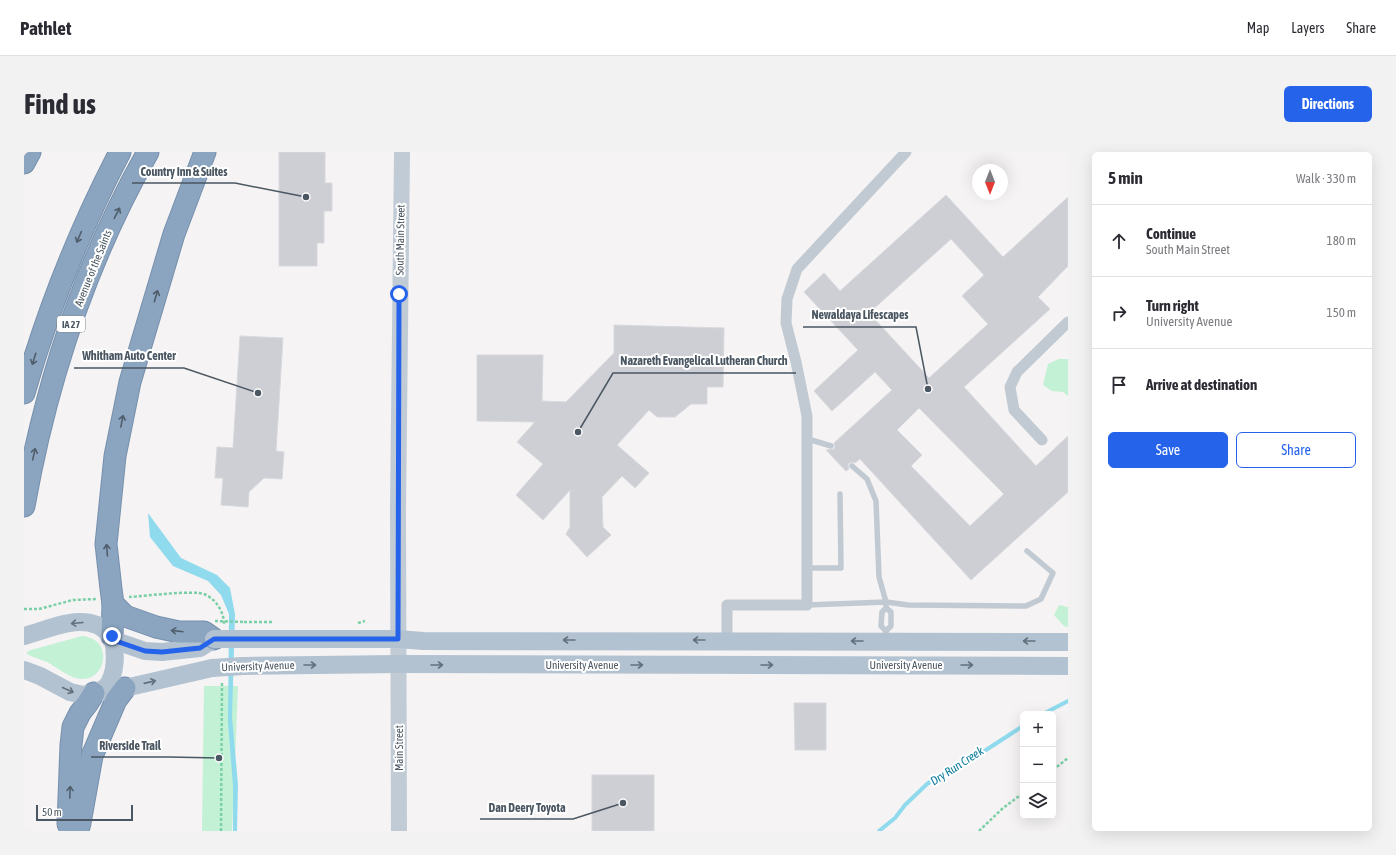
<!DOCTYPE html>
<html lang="en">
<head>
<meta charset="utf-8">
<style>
  :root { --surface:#fff; --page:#f2f2f3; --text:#2b2b33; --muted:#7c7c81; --line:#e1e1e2; --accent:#2563eb }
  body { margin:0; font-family:"Asap Condensed",sans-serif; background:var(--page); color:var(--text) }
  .controls { position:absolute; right:12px; bottom:12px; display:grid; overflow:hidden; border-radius:6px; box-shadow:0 4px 16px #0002 }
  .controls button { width:36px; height:36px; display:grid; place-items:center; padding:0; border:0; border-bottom:1px solid var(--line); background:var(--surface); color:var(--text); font:20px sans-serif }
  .compass { position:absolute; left:948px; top:12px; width:36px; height:36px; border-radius:50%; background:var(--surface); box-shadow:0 4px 16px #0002; rotate:180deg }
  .scale { position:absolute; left:12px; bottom:10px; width:97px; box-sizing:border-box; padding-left:4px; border:2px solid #4a5661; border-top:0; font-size:11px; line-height:14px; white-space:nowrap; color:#4a5661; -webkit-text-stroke:3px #fff; paint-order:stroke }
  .stop { position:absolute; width:12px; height:12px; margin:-9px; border:3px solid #2563eb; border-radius:50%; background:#fff }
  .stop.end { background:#2563eb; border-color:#fff; box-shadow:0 1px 4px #0008 }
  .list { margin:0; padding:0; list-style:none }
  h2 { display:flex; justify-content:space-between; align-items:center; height:52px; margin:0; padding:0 16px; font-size:17px }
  h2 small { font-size:13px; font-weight:400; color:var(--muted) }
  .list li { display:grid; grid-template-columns:26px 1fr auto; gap:12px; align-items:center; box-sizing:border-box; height:72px; padding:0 16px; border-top:1px solid var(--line) }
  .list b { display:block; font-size:15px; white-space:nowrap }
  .list p { margin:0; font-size:13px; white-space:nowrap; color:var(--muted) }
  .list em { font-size:13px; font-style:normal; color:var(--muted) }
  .actions { display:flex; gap:8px; padding:12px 16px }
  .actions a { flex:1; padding:9px 0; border:1px solid var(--accent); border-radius:6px; text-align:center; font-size:14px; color:var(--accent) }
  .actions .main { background:var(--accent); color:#fff }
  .icon { flex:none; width:22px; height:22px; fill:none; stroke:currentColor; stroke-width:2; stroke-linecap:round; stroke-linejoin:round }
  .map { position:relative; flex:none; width:1044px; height:679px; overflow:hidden; border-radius:6px }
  header { display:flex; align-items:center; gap:24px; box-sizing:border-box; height:56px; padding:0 20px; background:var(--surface); border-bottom:1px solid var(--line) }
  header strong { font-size:19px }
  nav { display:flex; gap:22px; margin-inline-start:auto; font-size:14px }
  .intro { display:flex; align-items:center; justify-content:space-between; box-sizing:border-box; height:96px; padding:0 24px }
  h1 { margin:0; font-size:28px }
  .button { padding:10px 18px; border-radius:6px; background:var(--accent); color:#fff; font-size:14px; font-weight:700 }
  main { display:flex; gap:24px; padding:0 24px }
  aside { flex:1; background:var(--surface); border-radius:6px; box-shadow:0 4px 16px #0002 }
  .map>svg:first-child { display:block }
  .green { fill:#c3f1d5 }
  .water { fill:#90daee }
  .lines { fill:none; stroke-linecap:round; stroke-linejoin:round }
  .stream { stroke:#90daee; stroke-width:4 }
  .building { fill:#cdcfd5; stroke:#d7d9de; fill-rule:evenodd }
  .highway-casing { stroke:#7690ad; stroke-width:23 }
  .path { stroke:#7ad0a6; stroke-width:2.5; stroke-dasharray:3 2; stroke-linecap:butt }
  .lane { stroke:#c1cad2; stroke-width:5.5 }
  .street { stroke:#c1cad2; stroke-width:11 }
  .secondary { stroke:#c1cbd6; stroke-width:16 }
  .primary { stroke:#b3c2d1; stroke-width:18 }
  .highway { stroke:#8ba5c1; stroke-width:21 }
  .path-bridge { stroke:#7ad0a6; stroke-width:2.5; stroke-dasharray:3 2; stroke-linecap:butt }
  .primary-bridge { stroke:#b3c2d1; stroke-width:18 }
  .oneway { stroke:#505e6b }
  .oneway2 { stroke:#64717d }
  .route { stroke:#2563eb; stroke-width:5 }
  .labels { text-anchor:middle; stroke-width:4; stroke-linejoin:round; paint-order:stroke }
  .shield { fill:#fff; stroke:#808990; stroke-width:1 }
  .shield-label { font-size:10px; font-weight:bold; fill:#4a5661 }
  .street-label { font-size:11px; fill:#4a5661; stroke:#fff }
  .water-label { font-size:12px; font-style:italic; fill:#0c7c9b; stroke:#fff }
  .leader { fill:none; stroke:#4a5661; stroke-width:1.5 }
  .callout-dot { fill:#4a5661; stroke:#fff; stroke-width:1.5 }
  .callout-label { font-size:12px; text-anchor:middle; font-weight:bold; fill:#4a5661; stroke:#fff; stroke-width:4; stroke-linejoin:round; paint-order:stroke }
</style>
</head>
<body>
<header>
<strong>Pathlet</strong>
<nav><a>Map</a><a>Layers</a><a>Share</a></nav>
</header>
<div class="intro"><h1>Find us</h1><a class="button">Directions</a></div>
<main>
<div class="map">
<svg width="1044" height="679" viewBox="0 0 1044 679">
  <rect width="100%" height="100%" fill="#f5f3f3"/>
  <g class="green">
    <polygon points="1035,207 1044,207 1044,244 1039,240 1028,239 1019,233 1024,212"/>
    <polygon points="1035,453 1044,455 1044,475 1040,474 1030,463"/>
    <path d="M 58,484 C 92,487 82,534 52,526 C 42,523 32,515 23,510 C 16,507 8,505 3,502 L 3,500 L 7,498 Z"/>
    <polygon points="180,534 214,534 208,679 178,679"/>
  </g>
  <polygon class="water" points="124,361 157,406 193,423 206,436 211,462 208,565 214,633 213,679 209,679 209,634 204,570 205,462 197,443 184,429 149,414 126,385"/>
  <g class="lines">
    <g class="stream">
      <polyline points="1019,562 1044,549"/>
      <polyline points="855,679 871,666 881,653 903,632 931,613 962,598 999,574"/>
    </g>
  </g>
  <g class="building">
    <polygon points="255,0 301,0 301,31 308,31 308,59 300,59 300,91 293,91 293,114 255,114"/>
    <path d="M 922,43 L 979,105 L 1044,45 L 1044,114 L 1014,145 L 1026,157 L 940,235 L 1012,314 L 1044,284 L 1044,340 L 947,428 L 836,307 L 831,311 L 828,310 L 825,311 L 824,314 L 825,317 L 822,319 L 802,298 L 810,297 L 811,295 L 810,291 L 868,238 L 851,220 L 808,259 L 790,239 L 834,198 L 780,140 L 800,121 L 816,139 ZM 927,87 L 960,123 L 938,144 L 964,172 L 905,226 L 845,161 ZM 895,256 L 980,342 L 946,374 L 887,314 L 898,303 L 873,278 Z"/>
    <polygon points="590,173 700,176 699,235 683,235 683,252 667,252 651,265 633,265 625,258 593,293 625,321 611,336 598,324 578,345 579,375 587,383 563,405 542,382 546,375 546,338 519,368 492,343 519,312 493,290 511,270 453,269 453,203 519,203 518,249 542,250 590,201"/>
    <polygon points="216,184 259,186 252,299 260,300 258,327 240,326 225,340 224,355 197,353 199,326 191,326 193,295 209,296"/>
    <polygon points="770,551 802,551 802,598 771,598"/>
    <rect x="568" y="623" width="62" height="56"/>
  </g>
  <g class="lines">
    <g class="highway-casing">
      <g id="highway">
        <polyline points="181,0 150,82 106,230 91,304 82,392 87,437 89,452 101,464 132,475 155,480 180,480 190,487"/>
        <polyline points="0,11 6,0"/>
        <path d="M 0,241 C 24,157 56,77 96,0"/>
        <path d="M 0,354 C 22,231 62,109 124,0"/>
        <polyline points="88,484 89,452"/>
        <polyline points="44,672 47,593 49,575 56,561 63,552 70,541"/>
        <polyline points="54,679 56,671 68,604 92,548 101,536"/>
      </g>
    </g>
    <g class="path">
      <path d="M 105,445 C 121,444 169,438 180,442 C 192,447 200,460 200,472"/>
      <polyline points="0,457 15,457 49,448 72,447"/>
      <polyline points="220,470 249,470"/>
      <polyline points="334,471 341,469"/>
      <polyline points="1029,618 1044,606"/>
      <polyline points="197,679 198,529"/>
      <polyline points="955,679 979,656 999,641"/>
    </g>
    <g class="lane">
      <polyline points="784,287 807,294"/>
      <polyline points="828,314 843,327 852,349 855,425 862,450 862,456"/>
      <polyline points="783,416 817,416 816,342"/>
      <polyline points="783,453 862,450 884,453 1002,454 1017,447 1029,421 1003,399"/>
      <polyline points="862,479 857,474 858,460 862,456 867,460 867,474 862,479 862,487"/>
    </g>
    <g class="street">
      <polyline points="1018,288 990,258 986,235 993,220 1044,170"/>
      <polyline points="703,488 703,453 783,453 783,264 772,210 762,171 763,147 773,117 882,0"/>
    </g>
    <polyline class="secondary" points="375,679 374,357 378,0"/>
    <g class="primary">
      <path d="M 0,484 C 23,478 49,464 73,473 C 78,475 83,480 88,484 C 92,499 93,522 82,535 C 80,537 76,538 74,540"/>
      <polyline points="220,487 374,487 399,489 1044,490"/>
      <polyline points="89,488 121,499 138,500 176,496 190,487"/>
      <polyline points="219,514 374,512 1044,514"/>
      <polyline points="0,518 16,524 46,540 59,543 101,536 188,516"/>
    </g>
    <use href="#highway" class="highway"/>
    <polyline class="path-bridge" points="191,469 220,470"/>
    <g class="primary-bridge">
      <polyline points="190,487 220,487"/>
      <polyline points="188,516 219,514"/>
    </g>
  </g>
  <defs><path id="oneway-shaft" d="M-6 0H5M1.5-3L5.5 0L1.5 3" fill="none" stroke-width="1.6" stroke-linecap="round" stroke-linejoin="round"/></defs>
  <g class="oneway">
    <use href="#oneway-shaft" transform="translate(93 61) rotate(-63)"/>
    <use href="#oneway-shaft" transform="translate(55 85) rotate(113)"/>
    <use href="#oneway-shaft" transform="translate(132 144) rotate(-74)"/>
    <use href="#oneway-shaft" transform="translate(10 207) rotate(107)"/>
    <use href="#oneway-shaft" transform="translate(98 269) rotate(-79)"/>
    <use href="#oneway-shaft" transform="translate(10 302) rotate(-77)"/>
    <use href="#oneway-shaft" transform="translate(83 398) rotate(-94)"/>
    <use href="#oneway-shaft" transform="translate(153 479) rotate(-173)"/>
    <use href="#oneway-shaft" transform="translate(46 640) rotate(-88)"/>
  </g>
  <g class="oneway2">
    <use href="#oneway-shaft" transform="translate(53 471) rotate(175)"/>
    <use href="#oneway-shaft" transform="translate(545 488) rotate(180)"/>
    <use href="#oneway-shaft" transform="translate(675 488) rotate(180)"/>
    <use href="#oneway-shaft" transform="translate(833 489) rotate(-180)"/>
    <use href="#oneway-shaft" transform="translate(1005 489) rotate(-180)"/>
    <use href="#oneway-shaft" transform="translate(286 513)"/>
    <use href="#oneway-shaft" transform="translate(413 513)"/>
    <use href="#oneway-shaft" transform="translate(613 513)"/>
    <use href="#oneway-shaft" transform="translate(743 513)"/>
    <use href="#oneway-shaft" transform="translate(943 513)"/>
    <use href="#oneway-shaft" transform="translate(126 530) rotate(-13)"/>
    <use href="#oneway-shaft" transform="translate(44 538) rotate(24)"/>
  </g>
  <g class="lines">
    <polyline class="route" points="88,484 89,488 121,499 138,500 176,496 190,487 374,487 375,142"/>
  </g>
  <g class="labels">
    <rect class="shield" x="33" y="164" width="28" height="16" rx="3"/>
    <g class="shield-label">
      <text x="47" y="176">IA 27</text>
    </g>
    <g class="street-label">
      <text transform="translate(376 88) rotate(-89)" y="4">South Main Street</text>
      <text transform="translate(69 116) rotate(-68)" y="4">Avenue of the Saints</text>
      <text x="558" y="517">University Avenue</text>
      <text x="882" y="517">University Avenue</text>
      <text transform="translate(234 514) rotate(-2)" y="4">University Avenue</text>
      <text transform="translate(375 596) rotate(-90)" y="4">Main Street</text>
    </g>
    <g class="water-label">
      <text transform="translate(933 614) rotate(-33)" y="4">Dry Run Creek</text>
    </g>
  </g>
  <path class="leader" d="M282 45L211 31H108M904 237L892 175H779M234 241L160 216H50M554 280L589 221H772M195 606L145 605H67M599 651L549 667H456"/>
  <g class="callout-dot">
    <circle cx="282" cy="45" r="4"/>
    <circle cx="904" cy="237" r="4"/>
    <circle cx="234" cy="241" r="4"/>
    <circle cx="554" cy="280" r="4"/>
    <circle cx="195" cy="606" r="4"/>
    <circle cx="599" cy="651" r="4"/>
  </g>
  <g class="callout-label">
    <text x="160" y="24">Country Inn &amp; Suites</text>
    <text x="836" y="167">Newaldaya Lifescapes</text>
    <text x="105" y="208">Whitham Auto Center</text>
    <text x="680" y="213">Nazareth Evangelical Lutheran Church</text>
    <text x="106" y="598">Riverside Trail</text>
    <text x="503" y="660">Dan Deery Toyota</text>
  </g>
</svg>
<div class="controls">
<button>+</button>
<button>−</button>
<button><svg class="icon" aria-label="layers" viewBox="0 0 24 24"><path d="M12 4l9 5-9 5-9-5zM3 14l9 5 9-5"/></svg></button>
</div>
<svg class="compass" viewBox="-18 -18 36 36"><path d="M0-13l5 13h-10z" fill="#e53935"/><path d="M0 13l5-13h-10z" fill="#7c7c81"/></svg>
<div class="scale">50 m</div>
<div class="stop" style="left:375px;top:142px"></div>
<div class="stop end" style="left:88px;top:484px"></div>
</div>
<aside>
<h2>5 min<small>Walk · 330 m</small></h2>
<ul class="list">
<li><svg class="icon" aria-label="ahead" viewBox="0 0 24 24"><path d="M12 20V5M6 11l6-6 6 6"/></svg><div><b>Continue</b><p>South Main Street</p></div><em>180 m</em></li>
<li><svg class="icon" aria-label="right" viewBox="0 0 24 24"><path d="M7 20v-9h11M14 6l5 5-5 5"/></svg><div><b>Turn right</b><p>University Avenue</p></div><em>150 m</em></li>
<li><svg class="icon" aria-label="arrive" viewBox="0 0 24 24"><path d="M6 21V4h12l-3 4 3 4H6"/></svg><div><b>Arrive at destination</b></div></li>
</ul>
<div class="actions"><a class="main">Save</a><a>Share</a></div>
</aside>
</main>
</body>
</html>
